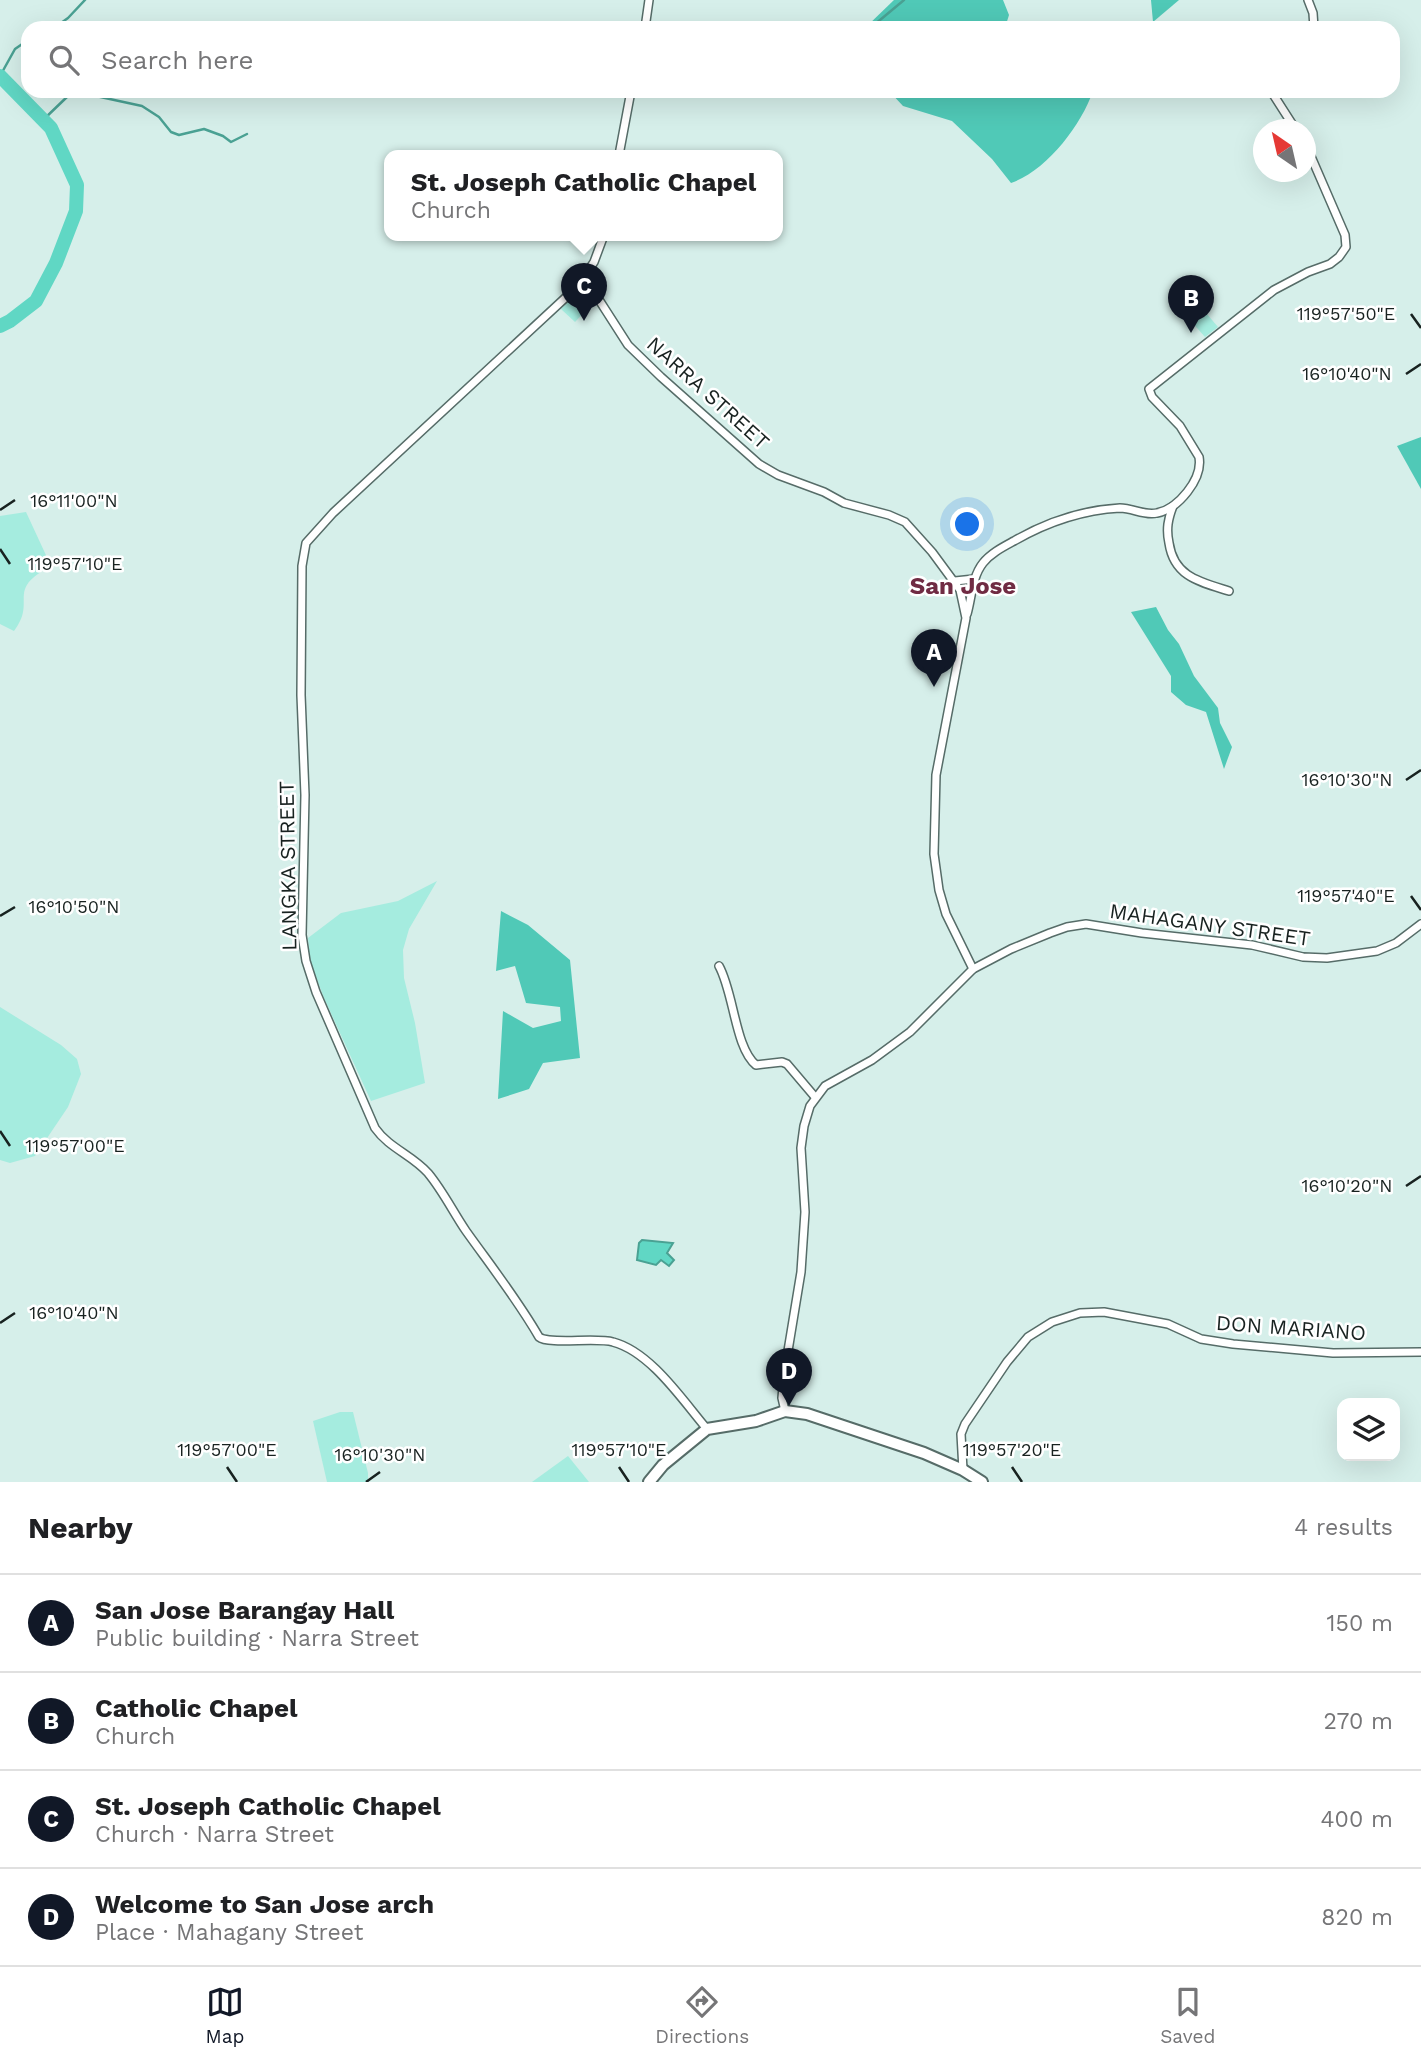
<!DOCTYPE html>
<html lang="en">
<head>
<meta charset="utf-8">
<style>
  :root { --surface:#fff; --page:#f6f6f6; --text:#202124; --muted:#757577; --line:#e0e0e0; --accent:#111827 }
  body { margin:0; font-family:"Work Sans",sans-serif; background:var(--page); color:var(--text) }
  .controls { position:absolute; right:21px; bottom:21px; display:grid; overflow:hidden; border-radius:14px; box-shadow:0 7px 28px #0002 }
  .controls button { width:63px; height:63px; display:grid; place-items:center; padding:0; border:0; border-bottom:2px solid var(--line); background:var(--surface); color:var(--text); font:35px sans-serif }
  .compass { position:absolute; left:1253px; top:119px; width:63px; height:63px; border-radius:50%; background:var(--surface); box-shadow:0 7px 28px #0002; rotate:326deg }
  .you { position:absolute; left:968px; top:525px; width:24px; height:24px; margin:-18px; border:5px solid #fff; border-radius:50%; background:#1a73e8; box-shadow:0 0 0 10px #1a73e833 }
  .badge { display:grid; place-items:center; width:46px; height:46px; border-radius:50%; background:var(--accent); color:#fff; font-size:23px; font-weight:700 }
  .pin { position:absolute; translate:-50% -58px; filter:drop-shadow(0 2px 4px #0008) }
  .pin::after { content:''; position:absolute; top:37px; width:24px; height:21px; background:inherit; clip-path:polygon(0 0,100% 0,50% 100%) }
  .popup { position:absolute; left:384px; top:150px; width:399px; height:91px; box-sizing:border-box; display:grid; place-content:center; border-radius:14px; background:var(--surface); filter:drop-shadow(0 2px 5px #0005); font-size:23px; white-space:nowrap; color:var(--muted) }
  .popup b { font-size:26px; color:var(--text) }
  .popup::after { content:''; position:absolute; left:50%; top:100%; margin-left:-14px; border:14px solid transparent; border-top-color:var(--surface) }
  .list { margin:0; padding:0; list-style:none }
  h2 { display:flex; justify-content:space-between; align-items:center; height:91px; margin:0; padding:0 28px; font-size:30px }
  h2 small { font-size:23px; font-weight:400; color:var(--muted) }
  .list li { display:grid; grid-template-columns:46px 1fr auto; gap:21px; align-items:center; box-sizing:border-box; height:98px; padding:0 28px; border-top:2px solid var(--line) }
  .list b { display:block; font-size:26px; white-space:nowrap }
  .list p { margin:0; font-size:23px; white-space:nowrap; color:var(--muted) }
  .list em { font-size:23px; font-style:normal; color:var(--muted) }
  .icon { flex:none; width:38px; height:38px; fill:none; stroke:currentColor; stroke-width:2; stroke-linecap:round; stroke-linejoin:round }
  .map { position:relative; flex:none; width:1421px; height:1482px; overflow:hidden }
  .search { position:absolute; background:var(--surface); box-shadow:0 7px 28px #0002; left:21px; right:21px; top:21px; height:77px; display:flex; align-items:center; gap:18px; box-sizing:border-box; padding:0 24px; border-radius:21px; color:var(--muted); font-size:26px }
  .sheet { height:483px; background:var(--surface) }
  nav { display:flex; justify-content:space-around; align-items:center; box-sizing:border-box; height:98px; border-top:2px solid var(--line); background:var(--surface); font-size:19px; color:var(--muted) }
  nav a { display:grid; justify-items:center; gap:4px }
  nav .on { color:var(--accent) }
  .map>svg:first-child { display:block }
  .green { fill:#a5ecdf }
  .forest { fill:#50c9b7 }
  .water { fill:#60d7c4; stroke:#4aa193; stroke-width:2 }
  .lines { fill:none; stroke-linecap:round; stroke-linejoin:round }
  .stream { stroke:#4aa193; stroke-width:2.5 }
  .river { stroke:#60d7c4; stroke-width:14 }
  .street-casing { stroke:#566c68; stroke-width:10 }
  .secondary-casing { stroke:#566c68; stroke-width:14 }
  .street { stroke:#fff; stroke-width:7 }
  .secondary { stroke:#fff; stroke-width:10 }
  .ticks { fill:none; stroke:#182220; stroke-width:2.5 }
  .labels { text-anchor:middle; stroke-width:5; stroke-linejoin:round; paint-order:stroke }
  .street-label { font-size:21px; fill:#182220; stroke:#fff }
  .quarter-label { font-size:24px; font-weight:bold; fill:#702b43; stroke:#fff }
  .ticks-label { font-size:18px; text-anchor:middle; fill:#182220; stroke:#fff; stroke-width:5; stroke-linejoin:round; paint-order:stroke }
</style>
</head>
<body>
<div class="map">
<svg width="1421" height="1482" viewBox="0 0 1421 1482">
  <rect width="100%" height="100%" fill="#d6efea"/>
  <g class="green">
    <polygon points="577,293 590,306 575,322 561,309"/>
    <polygon points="1195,300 1218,327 1205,337 1182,311"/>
    <path d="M 26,512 L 51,566 C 4,591 38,600 14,631 L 0,624 L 0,516 Z"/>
    <polygon points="437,881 409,929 403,950 404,978 415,1023 425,1083 371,1101 324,998 310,961 308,938 341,913 398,901"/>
    <polygon points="0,1007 61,1045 77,1059 81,1074 68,1107 35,1156 10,1163 0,1160"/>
    <polygon points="340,1412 353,1412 368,1473 368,1482 327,1482 313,1421"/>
    <polygon points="568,1456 589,1482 532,1482"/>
  </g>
  <g class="forest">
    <polygon points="894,0 1003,0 1009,15 1005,28 865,28"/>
    <polygon points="1151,0 1179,0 1153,22"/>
    <path d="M 889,91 L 1093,91 C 1081,126 1046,171 1011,183 L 992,159 L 952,121 L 903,106 Z"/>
    <polygon points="1421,437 1421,489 1397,446"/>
    <polygon points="1156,607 1168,630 1179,644 1194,676 1218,708 1220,723 1232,747 1224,769 1206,712 1186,705 1171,692 1171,676 1131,612"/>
    <polygon points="501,911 528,925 570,960 580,1058 543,1063 529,1089 498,1099 503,1011 533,1028 561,1021 560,1007 526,1003 515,966 496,971"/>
  </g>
  <polygon class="water" points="642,1240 673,1243 667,1253 674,1260 669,1266 661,1260 656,1265 637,1260 639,1243"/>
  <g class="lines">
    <g class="stream">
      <polyline points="874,25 904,0"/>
      <polyline points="54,28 68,18 85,0"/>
      <polyline points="0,76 15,49 28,40"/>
      <polyline points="43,120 68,96 82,93 142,106 159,117 171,132 179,135 204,129 223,136 231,142 247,134"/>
    </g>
    <polyline class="river" points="0,76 51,128 77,185 76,211 56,263 36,301 10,321 0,326"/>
    <g class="street-casing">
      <g id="street">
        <polyline points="1308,0 1313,13 1314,28"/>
        <polyline points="645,28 649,0"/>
        <polyline points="1271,91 1296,130"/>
        <polyline points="619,155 631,91"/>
        <path d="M 604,235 L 594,262 L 577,287 L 333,513 L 306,543 L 302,566 L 301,695 L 305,795 L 302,935 L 306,961 L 316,992 L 375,1128 C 389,1148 412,1155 428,1173 C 443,1191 453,1212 466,1231 C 491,1266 517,1299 539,1337 C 549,1345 596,1337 613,1342 C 651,1352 683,1401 707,1429"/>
        <polyline points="585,278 628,345 661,377 759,464 778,475 824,492 844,503 889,515 905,522 932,552 960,590 966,618 936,775 934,854 939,890 946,914 973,969"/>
        <path d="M 1173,506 C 1168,519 1166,529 1169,543 C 1174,577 1200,582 1229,591"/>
        <polyline points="955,581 974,579"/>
        <path d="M 967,614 C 972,596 972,577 983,563 C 991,553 1003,547 1014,541 C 1047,522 1082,510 1120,508 C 1133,508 1144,516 1157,513 C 1178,509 1203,479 1199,457 L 1180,426 L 1152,397 L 1149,389 L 1274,290 L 1308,272 L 1330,264 L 1339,257 L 1346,247 L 1345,235 L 1306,145"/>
        <path d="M 719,966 C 734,993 735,1048 756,1065 L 782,1062 L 787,1064 L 815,1097"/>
        <polyline points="785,1411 782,1398 784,1375 801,1272 805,1212 801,1148 804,1126 810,1106 825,1086 872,1060 910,1032 973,969 1011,949 1050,933 1067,927 1086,924 1142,933 1252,945 1303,957 1327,958 1377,951 1396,943 1421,924"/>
        <polyline points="963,1470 961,1434 965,1424 1007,1362 1028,1337 1052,1322 1080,1313 1104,1312 1168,1324 1201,1339 1233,1344 1333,1353 1421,1352"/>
      </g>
    </g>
    <g class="secondary-casing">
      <polyline id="secondary" points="649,1482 663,1465 707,1429 756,1421 785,1411 807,1414 924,1453 963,1470 982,1482"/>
    </g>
    <use href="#street" class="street"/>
    <use href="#secondary" class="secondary"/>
  </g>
  <path class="ticks" d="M 1411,314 L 1421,328M 1406,374 L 1421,364M 0,510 L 15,500M 0,549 L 10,564M 1406,780 L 1421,770M 1411,896 L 1421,910M 0,916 L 15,907M 0,1131 L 10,1146M 1406,1186 L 1421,1176M 0,1323 L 15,1313M 227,1467 L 237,1482M 619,1467 L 629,1482M 1012,1467 L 1022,1482M 366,1482 L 380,1472"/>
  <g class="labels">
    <g class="street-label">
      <text transform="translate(708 393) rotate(42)" y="7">NARRA STREET</text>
      <text transform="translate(288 866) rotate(-91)" y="7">LANGKA STREET</text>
      <text transform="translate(1210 925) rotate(8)" y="7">MAHAGANY STREET</text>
      <text transform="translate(1291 1328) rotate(4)" y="7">DON MARIANO</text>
    </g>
    <g class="quarter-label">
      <text x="963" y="594">San Jose</text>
    </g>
  </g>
  <g class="ticks-label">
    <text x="1346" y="320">119°57'50"E</text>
    <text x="1347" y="380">16°10'40"N</text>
    <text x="74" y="507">16°11'00"N</text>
    <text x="75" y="570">119°57'10"E</text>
    <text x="1347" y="786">16°10'30"N</text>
    <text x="1346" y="902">119°57'40"E</text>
    <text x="74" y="913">16°10'50"N</text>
    <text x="75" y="1152">119°57'00"E</text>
    <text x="1347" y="1192">16°10'20"N</text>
    <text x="74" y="1319">16°10'40"N</text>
    <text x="227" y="1456">119°57'00"E</text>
    <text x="619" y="1456">119°57'10"E</text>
    <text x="1012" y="1456">119°57'20"E</text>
    <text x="380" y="1461">16°10'30"N</text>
  </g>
</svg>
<div class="controls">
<button><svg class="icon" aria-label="layers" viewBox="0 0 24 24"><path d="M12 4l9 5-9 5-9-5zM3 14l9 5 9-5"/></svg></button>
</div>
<svg class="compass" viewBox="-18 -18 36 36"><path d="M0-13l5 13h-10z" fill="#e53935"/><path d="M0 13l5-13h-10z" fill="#757577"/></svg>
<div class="you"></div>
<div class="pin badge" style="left:934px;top:687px">A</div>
<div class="pin badge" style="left:1191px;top:333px">B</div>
<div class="pin badge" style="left:584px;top:321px">C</div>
<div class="popup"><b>St. Joseph Catholic Chapel</b>Church</div>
<div class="pin badge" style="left:789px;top:1406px">D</div>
<div class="search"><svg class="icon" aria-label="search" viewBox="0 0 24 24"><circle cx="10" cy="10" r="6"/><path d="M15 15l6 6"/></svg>Search here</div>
</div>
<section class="sheet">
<h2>Nearby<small>4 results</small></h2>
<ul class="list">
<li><span class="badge">A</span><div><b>San Jose Barangay Hall</b><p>Public building · Narra Street</p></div><em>150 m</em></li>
<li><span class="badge">B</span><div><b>Catholic Chapel</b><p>Church</p></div><em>270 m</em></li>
<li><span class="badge">C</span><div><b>St. Joseph Catholic Chapel</b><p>Church · Narra Street</p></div><em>400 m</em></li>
<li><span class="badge">D</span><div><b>Welcome to San Jose arch</b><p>Place · Mahagany Street</p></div><em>820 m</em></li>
</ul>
</section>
<nav>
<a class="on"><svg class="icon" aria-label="map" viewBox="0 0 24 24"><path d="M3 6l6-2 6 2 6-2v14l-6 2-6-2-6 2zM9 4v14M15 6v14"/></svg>Map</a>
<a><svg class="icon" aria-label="directions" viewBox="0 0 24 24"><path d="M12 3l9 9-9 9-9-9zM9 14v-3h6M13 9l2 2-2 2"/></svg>Directions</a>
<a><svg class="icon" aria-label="saved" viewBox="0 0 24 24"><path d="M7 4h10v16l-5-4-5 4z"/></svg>Saved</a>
</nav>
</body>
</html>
